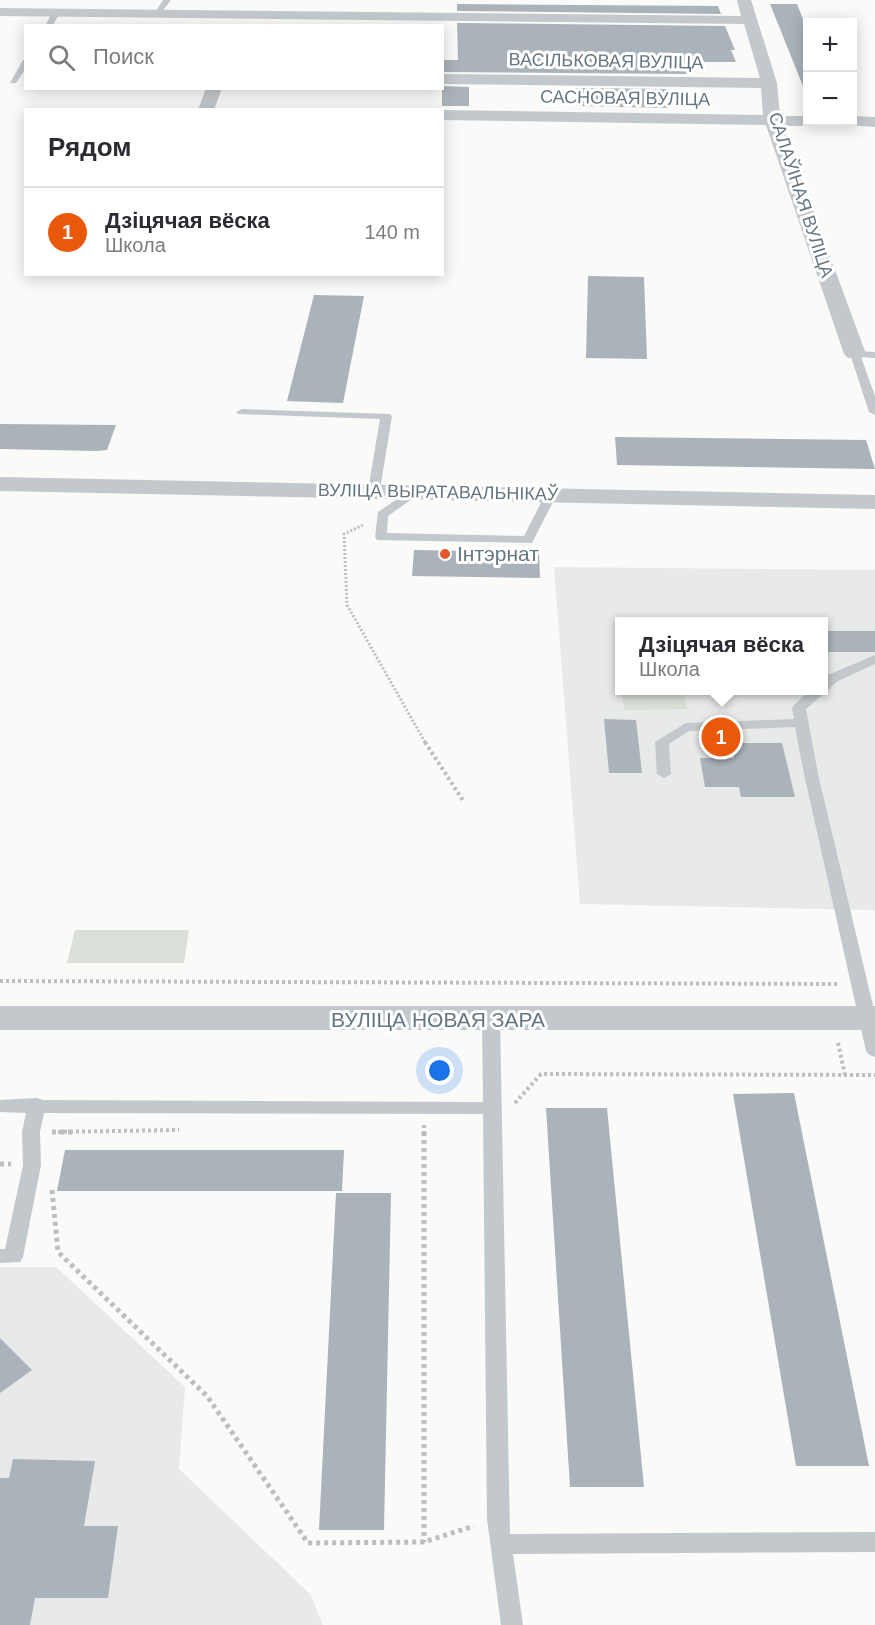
<!DOCTYPE html>
<html lang="ru">
<head>
<meta charset="utf-8">
<style>
  :root { --surface:#fff; --page:#f2f2f3; --text:#2b2b33; --muted:#7c7c81; --line:#e1e1e2; --accent:#ea580c }
  body { margin:0; font-family:Arial,sans-serif; background:var(--page); color:var(--text) }
  .controls { position:absolute; right:18px; top:18px; display:grid; overflow:hidden; border-radius:0px; box-shadow:0 3px 15px #0003 }
  .controls button { width:54px; height:54px; display:grid; place-items:center; padding:0; border:0; border-bottom:2px solid var(--line); background:var(--surface); color:var(--text); font:30px sans-serif }
  .you { position:absolute; left:440px; top:1071px; width:21px; height:21px; margin:-15px; border:4px solid #fff; border-radius:50%; background:#1a73e8; box-shadow:0 0 0 9px #1a73e833 }
  .badge { display:grid; place-items:center; width:39px; height:39px; border-radius:50%; background:var(--accent); color:#fff; font-size:20px; font-weight:700 }
  .pin { position:absolute; translate:-50% -50%; border:3px solid #fff; box-shadow:0 2px 6px #0006 }
  .popup { position:absolute; left:615px; top:617px; width:213px; height:78px; box-sizing:border-box; display:grid; place-content:center; border-radius:0px; background:var(--surface); filter:drop-shadow(0 2px 4px #0005); font-size:20px; white-space:nowrap; color:var(--muted) }
  .popup b { font-size:22px; color:var(--text) }
  .popup::after { content:''; position:absolute; left:50%; top:100%; margin-left:-12px; border:12px solid transparent; border-top-color:var(--surface) }
  .list { margin:0; padding:0; list-style:none }
  h2 { display:flex; justify-content:space-between; align-items:center; height:78px; margin:0; padding:0 24px; font-size:26px }
  h2 small { font-size:20px; font-weight:400; color:var(--muted) }
  .list li { display:grid; grid-template-columns:39px 1fr auto; gap:18px; align-items:center; box-sizing:border-box; height:90px; padding:0 24px; border-top:2px solid var(--line) }
  .list b { display:block; font-size:22px; white-space:nowrap }
  .list p { margin:0; font-size:20px; white-space:nowrap; color:var(--muted) }
  .list em { font-size:20px; font-style:normal; color:var(--muted) }
  .icon { flex:none; width:33px; height:33px; fill:none; stroke:currentColor; stroke-width:2; stroke-linecap:round; stroke-linejoin:round }
  .map { position:relative; flex:none; width:875px; height:1625px; overflow:hidden }
  .search { position:absolute; background:var(--surface); box-shadow:0 3px 15px #0003; left:24px; top:24px; width:420px; height:66px; display:flex; align-items:center; gap:15px; box-sizing:border-box; padding:0 21px; border-radius:0px; color:var(--muted); font-size:22px }
  .panel { position:absolute; background:var(--surface); box-shadow:0 3px 15px #0003; left:24px; top:108px; width:420px; height:168px; border-radius:0px }
  .map>svg:first-child { display:block }
  .built { fill:#e8e9e9; fill-rule:evenodd }
  .green { fill:#dadfd7 }
  .building { fill:#aab3b9 }
  .lines { fill:none; stroke-linecap:round; stroke-linejoin:round }
  .path-far2 { stroke:#bbbfc2; stroke-width:3; stroke-dasharray:2 2; stroke-linecap:butt }
  .path-far1 { stroke:#bbbfc2; stroke-width:4; stroke-dasharray:3 3; stroke-linecap:butt }
  .path { stroke:#bbbfc2; stroke-width:5; stroke-dasharray:4 4; stroke-linecap:butt }
  .lane { fill:#c3c8cc; fill-rule:evenodd }
  .street { fill:#c3c8cc; fill-rule:evenodd }
  .poi-dot { fill:#e4572e; stroke:#fff; stroke-width:2 }
  .labels { text-anchor:middle; stroke-width:6; stroke-linejoin:round; paint-order:stroke }
  .far-street-label { font-size:18px; fill:#657683; stroke:#fff }
  .poi-label { font-size:21px; fill:#657683; stroke:#fff; text-anchor:start }
  .street-label { font-size:21px; fill:#657683; stroke:#fff }
</style>
</head>
<body>
<div class="map">
<svg width="875" height="1625" viewBox="0 0 875 1625">
  <rect width="100%" height="100%" fill="#fafaf8"/>
  <g class="built">
    <path d="M 554,567 L 875,570 L 875,910 L 580,904 ZM 619,622 L 823,622 L 823,690 L 619,690 Z"/>
    <polygon points="0,1267 56,1267 185,1387 179,1469 310,1594 323,1625 0,1625"/>
  </g>
  <g class="green">
    <polygon points="621,691 683,691 687,709 625,710"/>
    <polygon points="75,930 189,930 184,963 67,963"/>
  </g>
  <g class="building">
    <polygon points="457,4 718,6 721,14 457,11"/>
    <polygon points="770,4 797,4 803,19 807,19 807,96"/>
    <polygon points="457,23 725,26 735,50 731,50 736,62 684,62 687,74 442,72 442,60 458,60"/>
    <polygon points="442,86 469,87 469,106 442,106"/>
    <polygon points="576,88 667,89 669,108 576,106"/>
    <polygon points="588,276 644,277 647,359 586,358"/>
    <polygon points="314,295 364,296 343,403 287,401"/>
    <polygon points="0,424 116,425 107,450 97,451 0,449"/>
    <polygon points="615,437 866,440 875,469 617,465"/>
    <polygon points="414,550 539,552 540,578 412,576"/>
    <rect x="823" y="631" width="52" height="21"/>
    <polygon points="604,719 636,720 642,773 609,773"/>
    <polygon points="731,743 782,743 795,797 741,797 739,787 705,787 700,758 734,758"/>
    <polygon points="794,1093 869,1466 796,1466 733,1094"/>
    <polygon points="546,1108 607,1108 644,1487 570,1487"/>
    <polygon points="65,1150 344,1150 342,1191 57,1191"/>
    <polygon points="336,1193 391,1193 384,1530 319,1530"/>
    <polygon points="0,1338 32,1370 0,1393"/>
    <polygon points="13,1459 95,1461 84,1526 118,1526 108,1598 35,1598 30,1625 0,1625 0,1478 9,1478"/>
  </g>
  <g class="lines">
    <polyline class="path-far2" points="363,525 344,534 347,605 426,744"/>
    <g class="path-far1">
      <polyline points="425,742 464,802"/>
      <polyline points="0,981 839,984"/>
      <polyline points="838,1043 845,1075"/>
      <polyline points="515,1103 541,1074 875,1075"/>
      <polyline points="424,1125 424,1133"/>
      <polyline points="52,1132 179,1130"/>
    </g>
    <g class="path">
      <polyline points="52,1132 72,1132"/>
      <polyline points="424,1132 424,1542"/>
      <polyline points="0,1164 11,1164"/>
      <polyline points="52,1190 58,1252 207,1396 308,1543 424,1542 474,1526"/>
    </g>
    <g class="lane">
      <polygon points="163,0 171,0 159,16 153,16"/>
      <polygon points="53,11 60,13 52,26 45,26"/>
      <polygon points="23,60 26,60 26,68 16,83 10,83"/>
      <polygon points="855,351 875,352 875,358 861,357 875,396 875,415 869,412 850,354"/>
      <polygon points="242,409 390,414 392,416 380,490 374,494 368,490 380,419 238,414 236,412"/>
      <polygon points="415,487 419,488 419,494 388,516 387,533 524,536 547,491 551,490 557,494 532,543 377,540 375,537 378,512"/>
      <polygon points="875,655 875,664 838,681 806,709 818,774 875,1014 875,1057 869,1055 866,1051 804,774 795,727 689,731 669,744 671,774 664,778 657,774 655,742 686,723 794,719 792,708 794,705 810,690 823,690 823,680 828,675"/>
      <polygon points="491,1014 497,1016 500,1020 510,1534 875,1532 875,1552 513,1554 523,1625 501,1625 487,1519 483,1114 44,1113 40,1132 41,1165 23,1257 20,1262 0,1263 0,1249 5,1249 23,1165 22,1132 26,1113 0,1112 0,1100 37,1098 43,1100 483,1102 482,1020 485,1016"/>
    </g>
    <g class="street">
      <polygon points="737,0 751,0 777,83 780,116 808,116 808,122 816,122 808,126 782,126 866,354 862,358 848,358 844,354 766,125 442,120 442,110 763,115 761,88 442,84 442,74 760,78 744,24 0,16 0,8 741,16"/>
      <polygon points="206,88 222,88 214,110 198,110"/>
      <polygon points="852,116 875,117 875,127 846,125 844,122 852,122"/>
      <polygon points="0,477 875,495 875,509 0,491"/>
      <rect x="0" y="1006" width="875" height="24"/>
    </g>
  </g>
  <circle class="poi-dot" cx="445" cy="554" r="6"/>
  <g class="labels">
    <g class="far-street-label">
      <text transform="translate(606 61) rotate(1)" y="6">ВАСІЛЬКОВАЯ ВУЛІЦА</text>
      <text transform="translate(625 98) rotate(1)" y="6">САСНОВАЯ ВУЛІЦА</text>
      <text transform="translate(801 195) rotate(72)" y="6">САЛАЎІНАЯ ВУЛІЦА</text>
      <text transform="translate(438 492) rotate(1)" y="6">ВУЛІЦА ВЫРАТАВАЛЬНІКАЎ</text>
    </g>
    <g class="poi-label">
      <text x="457" y="561">Інтэрнат</text>
    </g>
    <g class="street-label">
      <text x="438" y="1027">ВУЛІЦА НОВАЯ ЗАРА</text>
    </g>
  </g>
</svg>
<div class="controls">
<button>+</button>
<button>−</button>
</div>
<div class="you"></div>
<div class="pin badge" style="left:721px;top:737px">1</div>
<div class="popup"><b>Дзіцячая вёска</b>Школа</div>
<div class="search"><svg class="icon" aria-label="search" viewBox="0 0 24 24"><circle cx="10" cy="10" r="6"/><path d="M15 15l6 6"/></svg>Поиск</div>
<section class="panel">
<h2>Рядом<small></small></h2>
<ul class="list">
<li><span class="badge">1</span><div><b>Дзіцячая вёска</b><p>Школа</p></div><em>140 m</em></li>
</ul>
</section>
</div>
</body>
</html>
